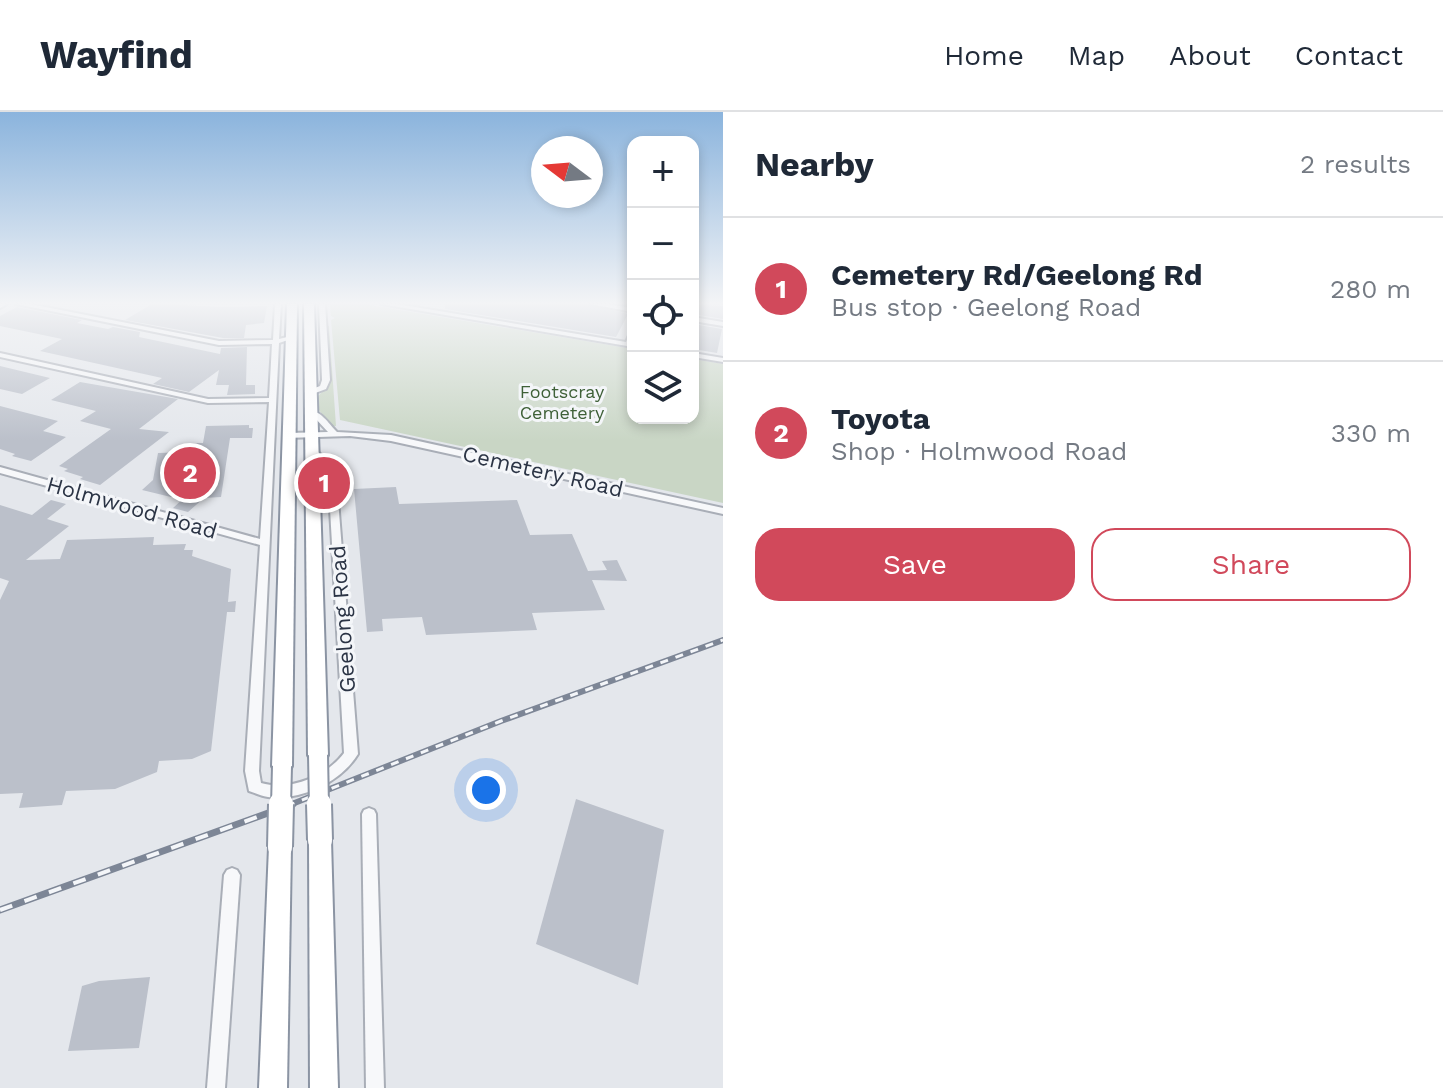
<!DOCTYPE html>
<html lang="en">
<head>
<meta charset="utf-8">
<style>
  :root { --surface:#fff; --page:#f2f2f3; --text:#1f2937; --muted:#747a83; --line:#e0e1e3; --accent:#d1495b }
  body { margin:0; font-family:"Work Sans",sans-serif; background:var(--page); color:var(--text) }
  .controls { position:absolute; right:24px; top:24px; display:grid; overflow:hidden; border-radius:16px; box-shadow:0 4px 12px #0003 }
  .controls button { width:72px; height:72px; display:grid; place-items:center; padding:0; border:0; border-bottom:2px solid var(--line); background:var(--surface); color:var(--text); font:40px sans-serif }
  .compass { position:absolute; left:531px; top:24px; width:72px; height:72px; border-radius:50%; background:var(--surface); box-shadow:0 4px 12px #0003; rotate:286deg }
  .you { position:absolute; left:486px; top:678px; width:28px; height:28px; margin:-20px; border:6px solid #fff; border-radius:50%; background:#1a73e8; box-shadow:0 0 0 12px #1a73e833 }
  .badge { display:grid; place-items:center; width:52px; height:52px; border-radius:50%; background:var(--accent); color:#fff; font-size:26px; font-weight:700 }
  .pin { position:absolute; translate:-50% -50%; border:4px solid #fff; box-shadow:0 2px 8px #0006 }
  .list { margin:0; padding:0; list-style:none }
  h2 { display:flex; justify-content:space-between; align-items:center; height:104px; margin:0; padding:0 32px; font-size:34px }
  h2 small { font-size:26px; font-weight:400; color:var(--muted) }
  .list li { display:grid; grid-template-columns:52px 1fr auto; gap:24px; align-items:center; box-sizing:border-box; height:144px; padding:0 32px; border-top:2px solid var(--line) }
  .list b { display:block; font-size:30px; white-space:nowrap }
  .list p { margin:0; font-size:26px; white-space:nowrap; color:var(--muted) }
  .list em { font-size:26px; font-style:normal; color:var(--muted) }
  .actions { display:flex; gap:16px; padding:24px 32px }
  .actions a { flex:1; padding:18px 0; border:2px solid var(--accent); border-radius:24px; text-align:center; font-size:28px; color:var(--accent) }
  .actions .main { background:var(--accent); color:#fff }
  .icon { flex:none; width:44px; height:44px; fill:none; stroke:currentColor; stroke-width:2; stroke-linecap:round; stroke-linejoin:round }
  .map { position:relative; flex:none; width:723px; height:976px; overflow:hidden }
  header { display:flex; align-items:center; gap:48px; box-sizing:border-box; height:112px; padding:0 40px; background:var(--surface); border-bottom:2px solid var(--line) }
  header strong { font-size:38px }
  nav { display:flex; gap:44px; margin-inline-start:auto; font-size:28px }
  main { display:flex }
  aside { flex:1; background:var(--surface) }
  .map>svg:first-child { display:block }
  .green { fill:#c9d6c5 }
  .building { fill:#bbc0ca }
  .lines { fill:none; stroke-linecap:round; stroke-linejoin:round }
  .minor-casing { stroke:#a9aeb7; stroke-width:4 }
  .major-casing { stroke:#a3abb8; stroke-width:4 }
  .highway-casing { stroke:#8b94a3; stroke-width:4 }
  .minor { fill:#f7f8fa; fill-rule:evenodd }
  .major { fill:#fff; fill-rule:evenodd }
  .highway { fill:#fff; fill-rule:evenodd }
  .rail-far1-casing { stroke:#7d8696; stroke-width:6 }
  .rail-casing { stroke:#7d8696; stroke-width:7 }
  .rail-far1 { stroke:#f4f6f9; stroke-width:3; stroke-dasharray:8; stroke-linecap:butt }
  .rail { stroke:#f4f6f9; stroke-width:4; stroke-dasharray:13; stroke-linecap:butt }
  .highway-bridge-far1-casing { stroke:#8b94a3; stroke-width:22; stroke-linecap:butt }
  .highway-bridge-casing { stroke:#8b94a3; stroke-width:28; stroke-linecap:butt }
  .highway-bridge-far1 { stroke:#fff; stroke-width:18 }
  .highway-bridge { stroke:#fff; stroke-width:24 }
  .labels { text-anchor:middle; stroke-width:6; stroke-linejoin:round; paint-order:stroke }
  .far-park-label { font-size:18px; fill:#3f6138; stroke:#f4f6f9 }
  .street-label { font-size:22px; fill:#2b3445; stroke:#f4f6f9 }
</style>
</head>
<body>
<header>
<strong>Wayfind</strong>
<nav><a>Home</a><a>Map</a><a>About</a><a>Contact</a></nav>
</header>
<main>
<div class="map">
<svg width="723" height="976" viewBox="0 0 723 976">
  <rect width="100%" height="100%" fill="#e4e7ec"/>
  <g class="green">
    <polygon points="330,192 364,192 633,237 633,306 693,306 693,247 723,252 723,391 340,308 331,208 335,206 331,204"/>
    <polygon points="328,214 329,214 336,314 331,315 319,298 317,285 330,272"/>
  </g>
  <g class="building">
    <polygon points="152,192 225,195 267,194 264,211 246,213 244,226 223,226 125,208"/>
    <polygon points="445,192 587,192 628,202 616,225 445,197"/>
    <polygon points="698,193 723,194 723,207 693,202 693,196 697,197"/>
    <polygon points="17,195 82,208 77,211 108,217 113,215 140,220 139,225 220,242 221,236 247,235 246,273 255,273 255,282 227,283 229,273 216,273 219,258 189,280 153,272 162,266 40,239 62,227 0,214 0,204"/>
    <polygon points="693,212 722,217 717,241 693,237 698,223 693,222"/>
    <polygon points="0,254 50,266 22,282 0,277"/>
    <polygon points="80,270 178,287 139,317 169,320 100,373 80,367 83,365 64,359 68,357 59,354 111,317 80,309 96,299 51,288"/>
    <polygon points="0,294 58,309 43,319 66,325 31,349 12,344 15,342 0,337"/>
    <polygon points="249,313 249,316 253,316 252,326 230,326 221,385 204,386 188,400 173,396 185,385 171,385 142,378 153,368 158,341 189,340 191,331 203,331 206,314"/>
    <polygon points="396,375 399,392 517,388 530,423 572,422 588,459 607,458 602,449 617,448 627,469 592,468 605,498 532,501 537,518 426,523 422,505 382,507 383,519 367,520 354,377"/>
    <polygon points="51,388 66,392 47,407 69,414 26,448 60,447 67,428 154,425 153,433 186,432 184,438 193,438 192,444 231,457 228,490 236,489 235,500 227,500 211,639 192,647 159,649 157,660 115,677 66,679 62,693 19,696 23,681 0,682 0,488 9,469 0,466 0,393 32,403"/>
    <polygon points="576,687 664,718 638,873 536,832"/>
    <polygon points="150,865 139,936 68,939 82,874 99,869"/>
  </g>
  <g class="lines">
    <g class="minor-casing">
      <g id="minor">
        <path d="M 16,192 L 30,192 L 219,229 L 273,228 L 275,192 L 281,192 L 279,227 L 291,224 L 294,226 L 279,231 L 259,659 L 261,671 C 290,679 326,665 344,641 L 328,362 L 326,356 L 308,338 L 312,335 L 333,353 L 336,362 L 358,642 C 341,670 301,689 268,685 C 261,684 255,681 249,679 L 245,659 L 260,433 L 0,361 L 0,355 L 260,427 L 269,290 L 208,291 L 0,245 L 0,241 L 208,287 L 269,286 L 272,232 L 219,233 Z"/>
        <polygon points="319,192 325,192 330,268 326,277 310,283 307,283 307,279 320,274 322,268"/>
        <polygon points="381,192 397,192 626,230 630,221 633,219 633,235"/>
        <polygon points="590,192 607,192 633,196 633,200"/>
        <polygon points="693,205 723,210 723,214 693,209"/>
        <polygon points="693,241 723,246 723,250 693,245"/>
        <path d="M 307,298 C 321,298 328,311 337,320 L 391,323 L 723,396 L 723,402 L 391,329 L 350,324 L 285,326 L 284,324 L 288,321 L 328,320 L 315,306 L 307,302 Z"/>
        <polygon points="369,696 374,698 376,702 384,976 366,976 362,702 364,698"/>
        <polygon points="232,756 237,758 240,763 225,976 207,976 224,763 227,758"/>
      </g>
    </g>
    <g class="major-casing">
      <polygon id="major" points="0,192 7,192 0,196"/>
    </g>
    <g class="highway-casing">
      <g id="highway">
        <polygon points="287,192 297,192 292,654 289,660 282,662 275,660 272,654"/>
        <polygon points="304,192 314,192 328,643 325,649 318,651 311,649 308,643"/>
        <polygon points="320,718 328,721 331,728 338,976 310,976 309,728 312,721"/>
        <polygon points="280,725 288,728 291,735 287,976 259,976 269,735 272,728"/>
      </g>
    </g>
    <use href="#minor" class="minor"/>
    <use href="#major" class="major"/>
    <use href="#highway" class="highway"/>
    <g class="rail-far1-casing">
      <polyline id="rail-far1" points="287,694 501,609 723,528"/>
    </g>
    <g class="rail-casing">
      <polyline id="rail" points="0,798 293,692"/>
    </g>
    <use href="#rail-far1" class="rail-far1"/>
    <use href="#rail" class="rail"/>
    <g class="highway-bridge-far1-casing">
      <g id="highway-bridge-far1">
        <polyline points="318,643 319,694"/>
        <polyline points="281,694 282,654"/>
      </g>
    </g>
    <g class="highway-bridge-casing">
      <g id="highway-bridge">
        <polyline points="319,692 320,728"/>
        <polyline points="280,735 281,692"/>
      </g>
    </g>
    <use href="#highway-bridge-far1" class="highway-bridge-far1"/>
    <use href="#highway-bridge" class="highway-bridge"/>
  </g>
  <linearGradient id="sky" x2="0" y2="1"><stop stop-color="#8bb4dd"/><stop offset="0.58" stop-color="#f3f4f6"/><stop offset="1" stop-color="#f3f4f6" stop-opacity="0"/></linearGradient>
  <rect width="723" height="329" fill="url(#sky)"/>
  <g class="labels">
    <g class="far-park-label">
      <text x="562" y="286">Footscray<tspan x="562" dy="21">Cemetery</tspan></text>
    </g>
    <g class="street-label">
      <text transform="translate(543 359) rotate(13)" y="8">Cemetery Road</text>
      <text transform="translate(132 395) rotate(16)" y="8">Holmwood Road</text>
      <text transform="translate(342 507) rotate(-94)" y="8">Geelong Road</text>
    </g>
  </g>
</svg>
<div class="controls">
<button>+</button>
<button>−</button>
<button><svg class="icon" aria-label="locate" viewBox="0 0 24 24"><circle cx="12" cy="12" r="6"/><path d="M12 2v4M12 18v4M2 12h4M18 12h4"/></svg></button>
<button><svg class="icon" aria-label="layers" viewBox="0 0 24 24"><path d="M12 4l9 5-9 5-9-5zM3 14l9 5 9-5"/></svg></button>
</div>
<svg class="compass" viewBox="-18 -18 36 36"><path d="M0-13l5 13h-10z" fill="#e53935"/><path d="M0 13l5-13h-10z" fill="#747a83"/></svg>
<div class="you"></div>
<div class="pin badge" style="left:324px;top:371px">1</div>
<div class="pin badge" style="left:190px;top:361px">2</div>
</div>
<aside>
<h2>Nearby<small>2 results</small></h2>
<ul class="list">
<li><span class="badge">1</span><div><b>Cemetery Rd/Geelong Rd</b><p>Bus stop · Geelong Road</p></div><em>280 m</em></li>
<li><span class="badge">2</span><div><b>Toyota</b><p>Shop · Holmwood Road</p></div><em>330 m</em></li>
</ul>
<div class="actions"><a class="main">Save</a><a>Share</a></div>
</aside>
</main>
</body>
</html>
